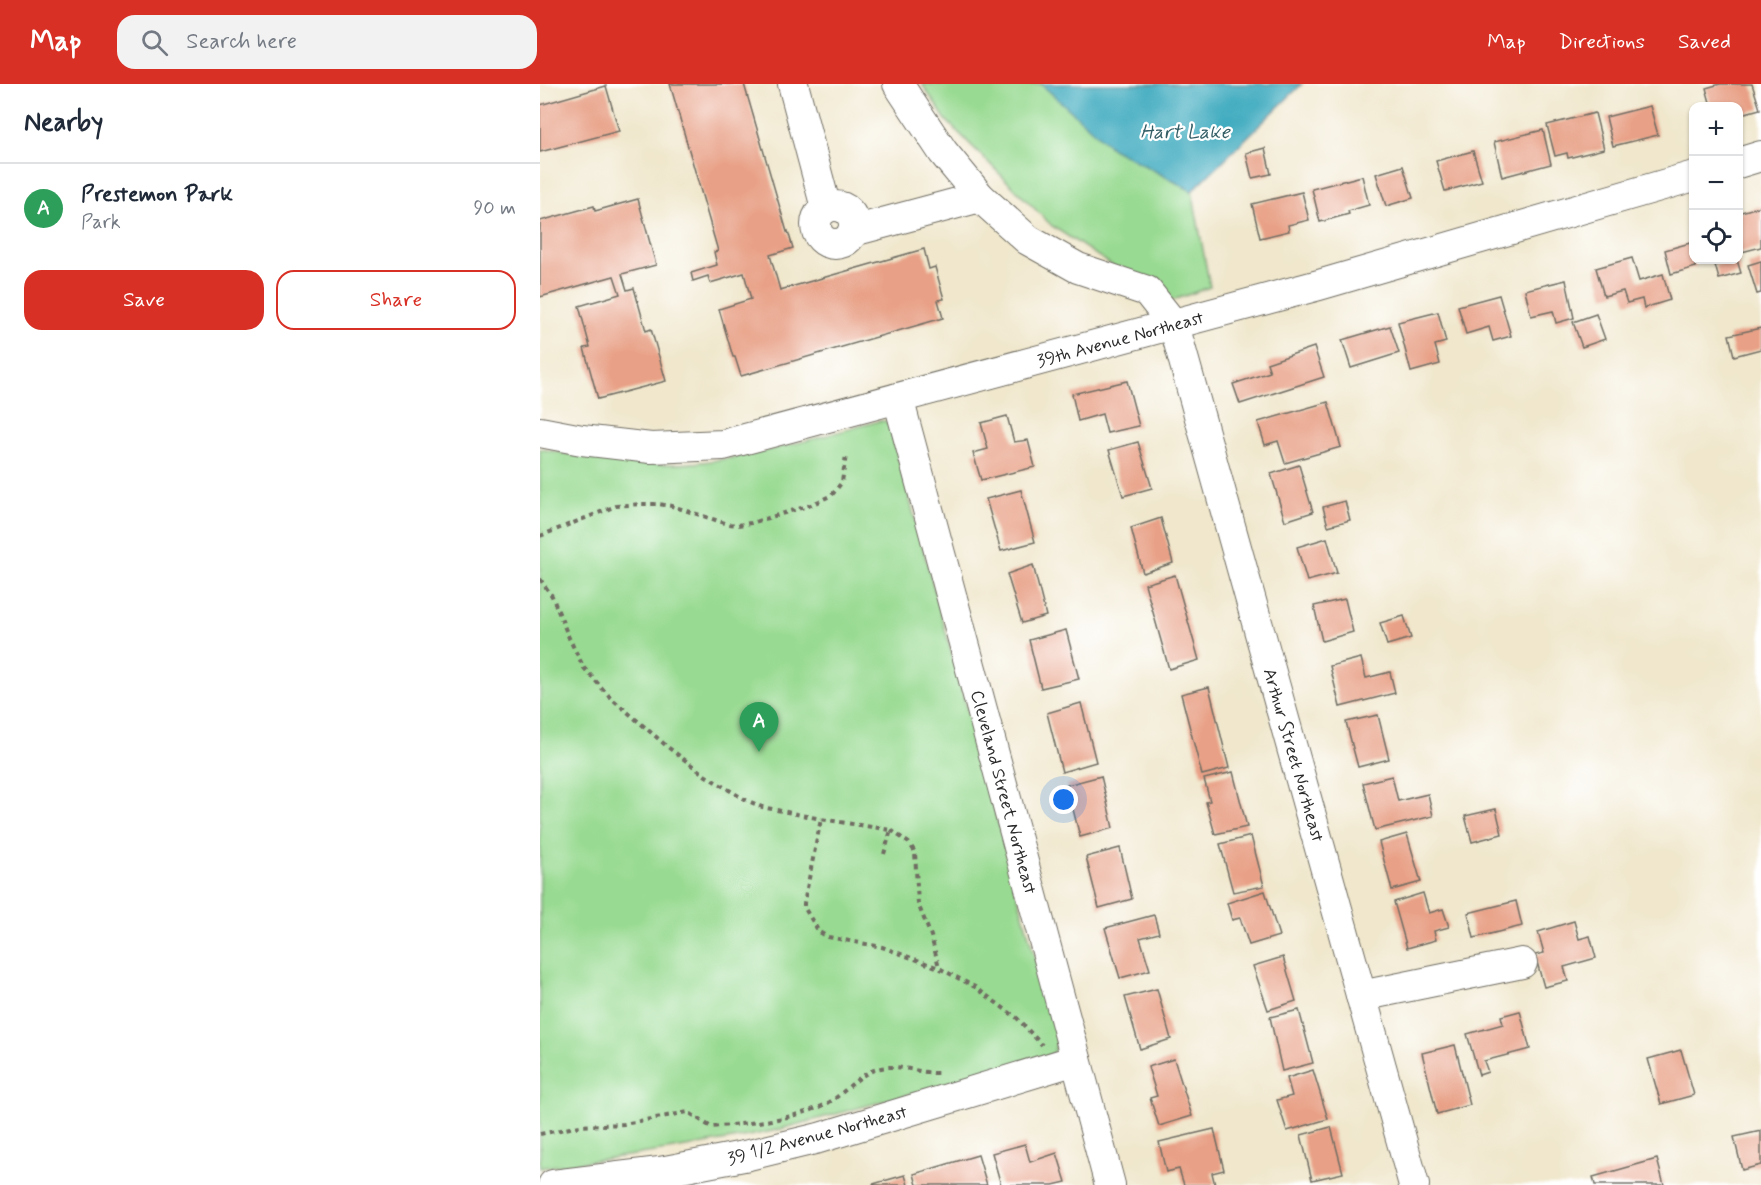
<!DOCTYPE html>
<html lang="en">
<head>
<meta charset="utf-8">
<style>
  :root { --surface:#fff; --page:#f2f2f3; --text:#1f2937; --muted:#747a83; --line:#e0e1e3; --accent:#d93025 }
  body { margin:0; font-family:Mynerve,sans-serif; background:var(--page); color:var(--text) }
  .controls { position:absolute; right:18px; top:18px; display:grid; overflow:hidden; border-radius:12px; box-shadow:0 2px 4px #0004 }
  .controls button { width:54px; height:54px; display:grid; place-items:center; padding:0; border:0; border-bottom:2px solid var(--line); background:var(--surface); color:var(--text); font:30px sans-serif }
  .you { position:absolute; left:524px; top:716px; width:21px; height:21px; margin:-15px; border:4px solid #fff; border-radius:50%; background:#1a73e8; box-shadow:0 0 0 9px #1a73e833 }
  .badge { display:grid; place-items:center; width:39px; height:39px; border-radius:50%; background:var(--accent); color:#fff; font-size:20px; font-weight:700 }
  .pin { position:absolute; translate:-50% -50px; filter:drop-shadow(0 2px 3px #0008) }
  .pin::after { content:''; position:absolute; top:32px; width:21px; height:18px; background:inherit; clip-path:polygon(0 0,100% 0,50% 100%) }
  .list { margin:0; padding:0; list-style:none }
  h2 { display:flex; justify-content:space-between; align-items:center; height:78px; margin:0; padding:0 24px; font-size:26px }
  h2 small { font-size:20px; font-weight:400; color:var(--muted) }
  .list li { display:grid; grid-template-columns:39px 1fr auto; gap:18px; align-items:center; box-sizing:border-box; height:90px; padding:0 24px; border-top:2px solid var(--line) }
  .list b { display:block; font-size:22px; white-space:nowrap }
  .list p { margin:0; font-size:20px; white-space:nowrap; color:var(--muted) }
  .list em { font-size:20px; font-style:normal; color:var(--muted) }
  .actions { display:flex; gap:12px; padding:18px 24px }
  .actions a { flex:1; padding:14px 0; border:2px solid var(--accent); border-radius:18px; text-align:center; font-size:21px; color:var(--accent) }
  .actions .main { background:var(--accent); color:#fff }
  .icon { flex:none; width:33px; height:33px; fill:none; stroke:currentColor; stroke-width:2; stroke-linecap:round; stroke-linejoin:round }
  .map { position:relative; flex:none; width:1221px; height:1101px; overflow:hidden }
  header { display:flex; align-items:center; gap:36px; box-sizing:border-box; height:84px; padding:0 30px; background:var(--accent); color:#fff }
  header strong { font-size:28px }
  nav { display:flex; gap:33px; margin-inline-start:auto; font-size:21px }
  .search { width:420px; height:54px; background:var(--page); display:flex; align-items:center; gap:15px; box-sizing:border-box; padding:0 21px; border-radius:18px; color:var(--muted); font-size:22px }
  main { display:flex }
  aside { flex:1; background:var(--surface) }
  .map>svg:first-child { display:block }
  .green { fill:#98da91; stroke:#62825e; stroke-width:1.5 }
  .water { fill:#40abbf; stroke:#366b75; stroke-width:1.5 }
  .building { fill:#e8a086 }
  .lines { fill:none; stroke-linecap:round; stroke-linejoin:round }
  .minor-casing { stroke:#706d63; stroke-width:32 }
  .path { stroke:#706d63; stroke-width:4; stroke-dasharray:4.5 4.5; stroke-linecap:butt }
  .minor { stroke:#fff; stroke-width:30 }
  .labels { text-anchor:middle; stroke-width:4.5; stroke-linejoin:round; paint-order:stroke }
  .street-label { font-size:18px; fill:#2b2b2b; stroke:#fff }
  .water-label { font-size:20px; font-style:italic; fill:#335e66; stroke:#fff }
</style>
</head>
<body>
<header>
<strong>Map</strong>
<div class="search"><svg class="icon" aria-label="search" viewBox="0 0 24 24"><circle cx="10" cy="10" r="6"/><path d="M15 15l6 6"/></svg>Search here</div>
<nav><a>Map</a><a>Directions</a><a>Saved</a></nav>
</header>
<main>
<aside>
<h2>Nearby<small></small></h2>
<ul class="list">
<li><span class="badge" style="background:#2e9e5b">A</span><div><b>Prestemon Park</b><p>Park</p></div><em>90 m</em></li>
</ul>
<div class="actions"><a class="main">Save</a><a>Share</a></div>
</aside>
<div class="map">
<svg width="1221" height="1101" viewBox="0 0 1221 1101">
  <rect width="100%" height="100%" fill="#fff"/>
  <filter id="ink" filterUnits="userSpaceOnUse"><feTurbulence type="fractalNoise" baseFrequency=".0167" numOctaves="2"/><feDisplacementMap in="SourceGraphic" scale="12" xChannelSelector="R" yChannelSelector="G"/><feConvolveMatrix kernelMatrix="1 2 1 2 8 2 1 2 1" color-interpolation-filters="sRGB"/></filter>
  <filter id="wash" filterUnits="userSpaceOnUse"><feTurbulence type="fractalNoise" baseFrequency=".008" numOctaves="4" result="noise"/><feDisplacementMap in="SourceGraphic" scale="24" xChannelSelector="R" yChannelSelector="G"/><feGaussianBlur stdDeviation="1.35" result="paint"/><feColorMatrix in="noise" values="0 0 0 0 0 0 0 0 0 0 0 0 0 0 0 0 0 1.4 0 .05"/><feComposite in="paint" operator="in"/></filter>
  <g filter="url(#wash)">
    <rect width="100%" height="100%" fill="#f0e7cc"/>
    <g class="green">
      <polygon points="382,0 505,0 572,64 652,107 670,203 628,218 512,142 406,36"/>
      <path d="M 339,337 L 345,337 L 349,340 L 517,955 L 514,968 L 506,973 L 237,1046 C 159,1063 79,1073 0,1084 L 0,365 C 45,373 90,382 137,380 C 205,377 274,354 339,337 Z"/>
    </g>
    <polygon class="water" points="501,0 762,0 652,107 572,64"/>
    <g id="blocks">
      <g class="building">
        <polygon points="130,0 204,0 247,148 248,147 253,164 230,171 240,206 384,165 389,185 395,183 404,215 398,216 403,234 201,292 195,273 193,273 179,225 211,215 204,189 170,199 168,192 153,197 151,189 177,181 174,168 178,167"/>
        <polygon points="1180,0 1212,0 1220,25 1198,31 1198,22 1171,22 1166,4"/>
        <polygon points="66,2 79,47 0,68 0,21"/>
        <polygon points="1110,22 1118,51 1073,62 1066,33"/>
        <polygon points="1055,29 1064,65 1028,74 1027,69 1015,72 1007,41"/>
        <polygon points="1003,46 1011,80 962,93 954,58"/>
        <polygon points="725,64 731,90 712,94 706,69"/>
        <polygon points="933,67 942,97 905,107 896,77"/>
        <polygon points="863,82 873,114 846,122 836,90"/>
        <polygon points="822,92 829,121 808,127 809,130 780,138 772,105"/>
        <polygon points="762,108 769,136 748,141 749,147 720,154 712,120"/>
        <polygon points="98,115 116,181 82,190 87,206 94,204 106,247 111,245 126,297 58,315 44,264 50,263 39,222 80,210 74,192 0,213 0,137 54,122 55,127"/>
        <polygon points="1221,122 1221,163 1198,169 1198,129"/>
        <polygon points="1150,159 1156,183 1131,190 1125,166"/>
        <polygon points="1092,174 1099,197 1123,190 1130,216 1104,224 1102,215 1087,219 1083,207 1064,212 1056,184"/>
        <polygon points="1192,176 1197,176 1201,189 1179,195 1175,181"/>
        <polygon points="1221,177 1221,209 1217,210 1208,181"/>
        <polygon points="1026,196 1034,234 1016,239 1013,227 991,232 985,206"/>
        <polygon points="959,211 971,252 953,257 949,243 926,250 918,222"/>
        <polygon points="898,228 906,258 895,261 900,280 871,288 858,238"/>
        <polygon points="1056,230 1065,255 1042,263 1033,238"/>
        <polygon points="850,242 859,269 811,284 802,256"/>
        <polygon points="1221,244 1221,265 1194,272 1189,251"/>
        <polygon points="774,263 784,293 700,320 693,300 730,288 727,279"/>
        <polygon points="587,297 599,342 567,349 562,330 538,337 532,310"/>
        <polygon points="788,318 801,363 745,379 738,357 725,361 718,338"/>
        <polygon points="467,332 474,358 488,356 495,383 441,396 433,369 448,365 441,339"/>
        <polygon points="598,358 612,404 583,412 569,366"/>
        <polygon points="759,381 773,428 745,437 731,390"/>
        <polygon points="481,406 495,458 461,467 446,415"/>
        <polygon points="805,417 810,436 788,442 783,423"/>
        <polygon points="621,434 633,479 603,489 591,444"/>
        <polygon points="787,454 797,489 767,497 757,463"/>
        <polygon points="493,481 506,532 482,539 467,490"/>
        <polygon points="635,491 659,576 629,585 605,500"/>
        <polygon points="805,515 813,548 782,557 774,522"/>
        <polygon points="864,532 871,554 847,561 840,539"/>
        <polygon points="526,546 539,595 501,604 489,556"/>
        <polygon points="821,574 826,594 850,588 855,609 800,623 790,582"/>
        <polygon points="669,603 689,684 662,691 641,610"/>
        <polygon points="541,619 556,678 522,688 507,629"/>
        <polygon points="838,631 849,675 818,683 806,638"/>
        <polygon points="693,688 707,743 675,750 666,718 670,717 664,695"/>
        <polygon points="561,692 573,744 540,753 527,701"/>
        <polygon points="852,692 858,717 888,710 893,732 835,746 823,699"/>
        <polygon points="956,725 962,750 932,758 925,732"/>
        <polygon points="867,750 881,798 852,806 839,758"/>
        <polygon points="711,752 724,802 693,808 680,760"/>
        <polygon points="580,764 592,815 559,824 546,773"/>
        <polygon points="725,807 739,852 709,861 700,834 692,836 687,819"/>
        <polygon points="883,809 889,829 903,825 909,843 894,847 896,856 867,864 854,818"/>
        <polygon points="976,817 982,842 934,854 928,829"/>
        <polygon points="614,831 619,849 600,854 610,886 580,894 565,844"/>
        <polygon points="1034,837 1039,855 1050,852 1056,874 1024,883 1028,897 1004,903 995,871 1004,869 998,848"/>
        <polygon points="743,873 756,917 728,926 713,882"/>
        <polygon points="617,905 631,955 600,965 585,913"/>
        <polygon points="759,926 773,979 742,987 730,933"/>
        <polygon points="980,927 990,965 944,977 948,988 939,991 927,950 963,940 961,932"/>
        <polygon points="915,961 930,1021 897,1030 882,969"/>
        <polygon points="1141,966 1154,1011 1121,1020 1108,975"/>
        <polygon points="634,975 652,1032 619,1042 610,1014 617,1012 608,983"/>
        <polygon points="773,986 788,1035 747,1047 737,1016 752,1012 747,994"/>
        <polygon points="791,1043 803,1089 772,1096 761,1051"/>
        <polygon points="674,1045 684,1086 672,1089 675,1101 644,1101 639,1085 626,1088 619,1058"/>
        <polygon points="1221,1047 1221,1081 1202,1086 1194,1053"/>
        <polygon points="485,1060 490,1078 517,1069 526,1098 513,1101 461,1101 452,1069"/>
        <polygon points="438,1071 447,1101 377,1101 374,1090"/>
        <polygon points="1117,1075 1124,1101 1055,1101 1053,1093"/>
        <polygon points="365,1091 368,1101 333,1101 333,1100"/>
      </g>
    </g>
  </g>
  <g filter="url(#ink)">
    <use href="#blocks" fill-opacity="0" stroke="#706d63" stroke-width="1.5"/>
    <g class="lines">
      <g class="minor-casing">
        <g id="minor">
          <polyline points="253,0 286,124"/>
          <polyline points="358,0 403,68 440,113 488,156 538,184 607,207 634,241 874,1101"/>
          <polyline points="1198,79 1221,72"/>
          <circle cx="295" cy="141" r="19"/>
          <polyline points="313,147 440,113"/>
          <polyline points="358,314 570,1101"/>
          <polyline points="0,348 42,356 111,364 183,361 779,201 1154,92"/>
          <polyline points="821,912 982,879"/>
          <polyline points="13,1101 120,1088 209,1071 279,1054 536,976"/>
        </g>
      </g>
      <g class="path">
        <polyline points="0,452 76,422 101,420 118,420 132,422 188,440 198,441 211,439 271,421 292,411 302,398 306,371"/>
        <polyline points="0,495 12,512 29,554 44,584 70,613 129,664 166,692 204,715 222,723 281,735"/>
        <polyline points="351,746 369,759 375,768 378,820 391,852 399,883"/>
        <polyline points="344,770 351,746 281,735 264,819 264,823 279,848 288,853 342,863 399,884 435,903 477,934 502,961"/>
        <path d="M 0,1050 L 40,1042 L 84,1040 L 148,1028 L 171,1043 C 208,1039 249,1037 284,1021 C 305,1011 317,989 341,984 C 361,980 380,990 401,989"/>
      </g>
      <use href="#minor" class="minor"/>
    </g>
  </g>
  <g class="labels">
    <g class="street-label">
      <text transform="translate(580 255) rotate(-15)" y="6">39th Avenue Northeast</text>
      <text transform="translate(754 671) rotate(74)" y="6">Arthur Street Northeast</text>
      <text transform="translate(464 708) rotate(75)" y="6">Cleveland Street Northeast</text>
      <text transform="translate(277 1051) rotate(-15)" y="6">39 1/2 Avenue Northeast</text>
    </g>
    <g class="water-label">
      <text x="645" y="54">Hart Lake</text>
    </g>
  </g>
</svg>
<div class="controls">
<button>+</button>
<button>−</button>
<button><svg class="icon" aria-label="locate" viewBox="0 0 24 24"><circle cx="12" cy="12" r="6"/><path d="M12 2v4M12 18v4M2 12h4M18 12h4"/></svg></button>
</div>
<div class="you"></div>
<div class="pin badge" style="left:219px;top:668px;background:#2e9e5b">A</div>
</div>
</main>
</body>
</html>
